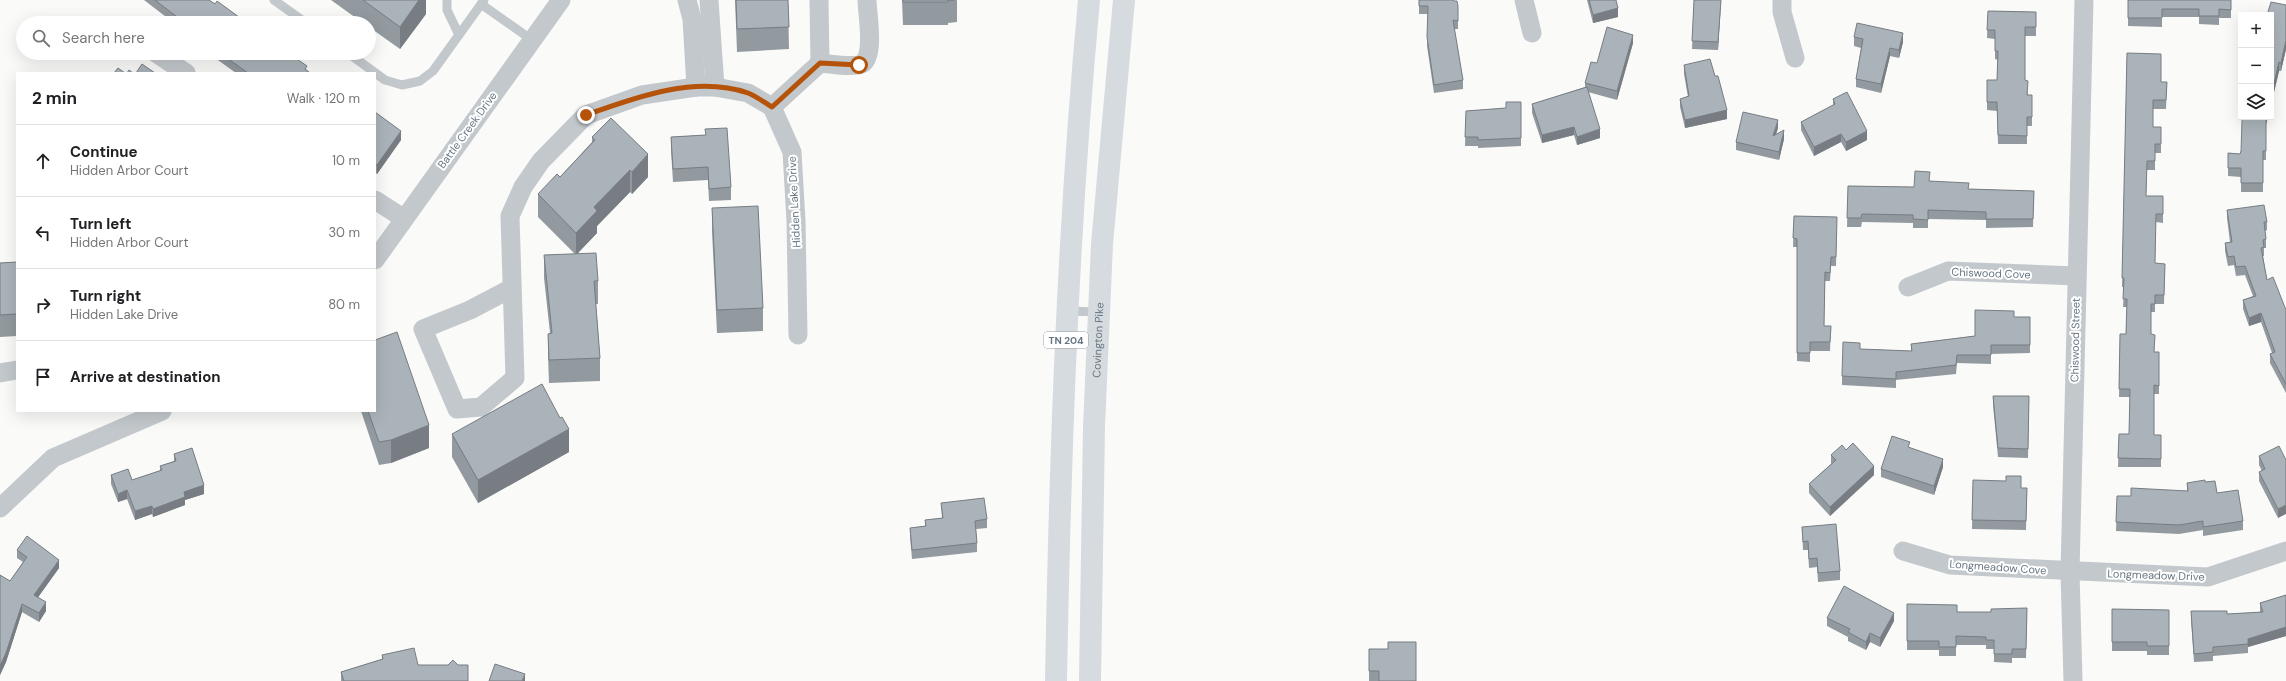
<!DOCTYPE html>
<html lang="en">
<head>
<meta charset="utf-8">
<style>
  :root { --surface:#fff; --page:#f6f6f6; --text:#202124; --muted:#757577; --line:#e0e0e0 }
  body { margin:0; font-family:"DM Sans",sans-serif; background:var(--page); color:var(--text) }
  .controls { position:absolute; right:12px; top:12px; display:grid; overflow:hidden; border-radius:0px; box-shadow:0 4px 16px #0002 }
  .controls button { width:36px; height:36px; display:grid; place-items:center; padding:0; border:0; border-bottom:1px solid var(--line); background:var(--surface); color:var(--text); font:20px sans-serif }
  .stop { position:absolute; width:12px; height:12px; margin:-9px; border:3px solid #b45309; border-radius:50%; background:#fff }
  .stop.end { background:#b45309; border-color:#fff; box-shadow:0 1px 4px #0008 }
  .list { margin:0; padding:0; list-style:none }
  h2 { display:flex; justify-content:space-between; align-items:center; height:52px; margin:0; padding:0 16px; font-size:17px }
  h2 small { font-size:13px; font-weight:400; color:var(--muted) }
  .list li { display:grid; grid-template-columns:26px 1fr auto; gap:12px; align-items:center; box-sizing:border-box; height:72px; padding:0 16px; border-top:1px solid var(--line) }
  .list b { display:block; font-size:15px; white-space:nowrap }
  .list p { margin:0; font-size:13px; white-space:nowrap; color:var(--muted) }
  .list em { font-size:13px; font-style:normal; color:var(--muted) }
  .icon { flex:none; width:22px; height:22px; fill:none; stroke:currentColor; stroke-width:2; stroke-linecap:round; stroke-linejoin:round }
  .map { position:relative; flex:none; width:2286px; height:681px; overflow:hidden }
  .search { position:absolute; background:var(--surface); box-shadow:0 4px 16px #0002; left:16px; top:16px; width:360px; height:44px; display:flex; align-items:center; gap:10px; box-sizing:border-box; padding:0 14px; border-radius:22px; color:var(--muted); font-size:15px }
  .panel { position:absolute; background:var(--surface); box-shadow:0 4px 16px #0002; left:16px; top:72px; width:360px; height:340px; border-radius:0px }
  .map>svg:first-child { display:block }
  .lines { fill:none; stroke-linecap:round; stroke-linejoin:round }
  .lane { stroke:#c3c8cc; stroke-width:9 }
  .street { stroke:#c3c8cc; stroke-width:19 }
  .primary { stroke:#d6dbdf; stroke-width:22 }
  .wall { fill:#929a9f }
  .shaded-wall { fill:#777d82 }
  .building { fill:#aab3b9; stroke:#777d82 }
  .route { stroke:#b45309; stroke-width:5 }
  .labels { text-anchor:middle; stroke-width:4; stroke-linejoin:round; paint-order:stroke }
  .shield { fill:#fff; stroke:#939fa8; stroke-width:1 }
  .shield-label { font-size:10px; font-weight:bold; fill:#657683 }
  .street-label { font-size:11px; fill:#657683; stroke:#fff }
</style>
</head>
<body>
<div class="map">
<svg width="2286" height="681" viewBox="0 0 2286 681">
  <rect width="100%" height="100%" fill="#fafaf8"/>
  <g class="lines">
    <g class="lane">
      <polyline points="274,0 306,23"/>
      <polyline points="447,0 447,10 459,35"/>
      <polyline points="481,4 532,40"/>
      <polyline points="348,53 385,80 402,85 420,81 433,71 484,0"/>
      <polyline points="1067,311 1099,312"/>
    </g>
    <g class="street">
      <polyline points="687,0 692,19 696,87"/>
      <polyline points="709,0 715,87"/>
      <polyline points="819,0 820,63"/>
      <polyline points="1524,0 1532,33"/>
      <polyline points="1782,0 1782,12 1795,58"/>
      <polyline points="156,53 186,73"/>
      <path d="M 772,107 L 820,63 C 832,64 846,67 858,65 C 877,63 867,14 867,0"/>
      <polyline points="375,200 403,218"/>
      <polyline points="375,260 561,0"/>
      <polyline points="1908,287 1948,271 2077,276"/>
      <polyline points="512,288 470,310 423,329 457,409 481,407 515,378 510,216 523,187 541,161 586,115 642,95 696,87 715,87 748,93 772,107 792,152 796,221 798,335"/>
      <polyline points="0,373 17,370"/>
      <polyline points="0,508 53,458 162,411"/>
      <polyline points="1903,551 1950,565 2208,577 2286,551"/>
      <polyline points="2073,681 2070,572 2084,0"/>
    </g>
    <g class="primary">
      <path d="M 1056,681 C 1060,454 1068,227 1089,0"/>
      <path id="s1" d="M 1090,681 L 1094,427 L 1102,244 L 1124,0"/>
    </g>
  </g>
  <g class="wall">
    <polygon points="144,0 209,0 243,23 174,23"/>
    <polygon points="331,0 426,0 426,14 400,49 369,27 369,23 363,23"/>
    <polygon points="735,0 788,0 789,49 737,52"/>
    <polygon points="902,0 957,0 957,22 948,23 948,25 903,25"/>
    <polygon points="1419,0 1454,1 1458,6 1458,29 1454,29 1463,80 1463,89 1434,93 1427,46 1428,14 1419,14"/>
    <polygon points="1587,0 1616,0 1618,17 1593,23"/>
    <polygon points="1694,0 1721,0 1718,50 1692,49"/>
    <polygon points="2128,0 2231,0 2231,18 2219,18 2219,25 2199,24 2199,17 2162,17 2162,27 2128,26"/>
    <polygon points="2286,5 2286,49 2281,71 2279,71 2271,105 2271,15"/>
    <polygon points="1988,11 2036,12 2036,36 2025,36 2025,80 2028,95 2032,95 2032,126 2027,126 2027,144 1998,144 1997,111 1987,110 1987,80 1997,80 1998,60 1995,59 1995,39 1987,38"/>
    <polygon points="1854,37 1903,42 1899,58 1890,56 1881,93 1856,87 1856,79 1861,48 1854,46"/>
    <polygon points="1633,43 1617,100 1588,92 1600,138 1577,145 1574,135 1542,143 1532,113 1532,104 1585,87 1585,83 1597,63"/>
    <polygon points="208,53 288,53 310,73 236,73"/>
    <polygon points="2127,53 2161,82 2167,82 2166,109 2153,109 2153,127 2161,127 2161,153 2155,153 2155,170 2147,170 2146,196 2163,196 2163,223 2156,222 2155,263 2165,264 2164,304 2155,304 2155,312 2151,312 2151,334 2154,352 2159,352 2159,394 2154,394 2154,435 2161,435 2161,467 2118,467 2119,434 2129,434 2130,397 2119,397 2120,334 2126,334 2127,307 2123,307 2124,287 2122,287"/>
    <polygon points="1684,65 1715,76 1727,119 1685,128 1680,107 1680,99 1688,97 1684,74"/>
    <polygon points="1833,99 1867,140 1846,151 1841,142 1814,156 1801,130 1801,122 1833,105"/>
    <polygon points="1521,102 1521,146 1478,148 1478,146 1465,146 1466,111 1506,108"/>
    <polygon points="375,112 401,140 377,174 375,173"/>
    <polygon points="2266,125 2266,160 2263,160 2263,192 2241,192 2241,177 2228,176 2228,153 2240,154 2241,151"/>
    <polygon points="1778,128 1776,134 1784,139 1779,160 1736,150 1736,142"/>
    <polygon points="705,135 731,187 731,200 709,201 708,180 673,182 671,150 671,137"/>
    <polygon points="592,137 648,177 632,194 630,192 597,226 597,233 578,253 598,281 598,304 596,304 600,358 600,381 549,383 548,356 548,334 550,333 544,278 544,255 575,254 538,217 538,194 560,177 592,142"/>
    <polygon points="1930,181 1969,189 2034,191 2033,227 1986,228 1986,220 1928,219 1928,228 1913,228 1913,223 1862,222 1861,227 1847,227 1848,186 1914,187"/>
    <polygon points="712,208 763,308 763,331 717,333 712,231"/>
    <polygon points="2227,210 2267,222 2267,230 2265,231 2266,239 2266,248 2264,248 2264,256 2263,256 2267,280 2286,310 2286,393 2270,363 2270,354 2272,353 2261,322 2249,326 2243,309 2243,300 2253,296 2245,275 2236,276 2234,265 2228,266 2225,251 2225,243 2230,242 2227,218"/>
    <polygon points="1794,216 1837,217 1836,266 1831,266 1830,281 1825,281 1824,326 1831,326 1830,351 1810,351 1810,362 1797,361 1797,247 1793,247"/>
    <polygon points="17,262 17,336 0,337 0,263"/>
    <polygon points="2014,317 2030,317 2030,353 1991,354 1991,364 1957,363 1956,374 1896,380 1896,388 1842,385 1842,376 1860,349 1911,351 1911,344 1975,336"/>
    <polygon points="1993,396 2029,396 2028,458 1998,457 1993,405"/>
    <polygon points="361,411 375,411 429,448 391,463 379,465"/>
    <polygon points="452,434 569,452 478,503 452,457"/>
    <polygon points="1910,448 1943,467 1934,495 1881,477 1881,469"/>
    <polygon points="1846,450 1874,475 1830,516 1809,493 1809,484 1831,464 1831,455"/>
    <polygon points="174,454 204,494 185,500 185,505 153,517 152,514 135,520 127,499 118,502 111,484 111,475 132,480 160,471 160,466 174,461"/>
    <polygon points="2259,456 2286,460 2278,518 2259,481 2259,472 2262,471 2259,465"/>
    <polygon points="1973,480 2021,488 2027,488 2026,530 1972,529"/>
    <polygon points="2205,482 2217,493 2243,521 2243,530 2203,536 2203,530 2179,534 2116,531 2117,496 2131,496 2187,491 2187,483"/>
    <polygon points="941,503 987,519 987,528 976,529 977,543 977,552 912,559 910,536 910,528 925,526 925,520 942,518"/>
    <polygon points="1802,527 1840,571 1840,580 1818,582 1817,567 1809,568 1808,550 1803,550"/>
    <polygon points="17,550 59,568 38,597 46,611 39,622 22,612 6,662 0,675 0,575 10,581 23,562 17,558"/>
    <polygon points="2286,595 2286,636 2248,647 2248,653 2213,656 2213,661 2194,662 2191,620 2191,611 2227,614 2260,612 2260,603"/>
    <polygon points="1907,604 1957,612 1991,612 2027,608 2026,658 2012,658 2012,663 1994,662 1994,649 1986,649 1986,645 1956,645 1956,656 1939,656 1939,650 1907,650"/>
    <polygon points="2112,609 2169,610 2169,655 2147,655 2147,651 2112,651"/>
    <polygon points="1827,618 1894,621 1880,647 1870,642 1866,650 1848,641 1848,637 1827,626"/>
    <polygon points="1369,649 1388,649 1416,681 1369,681"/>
    <polygon points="382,655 418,665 468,681 341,681 341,672 382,659"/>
  </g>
  <g class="shaded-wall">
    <polygon points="419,0 426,0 426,14 400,49 400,27"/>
    <polygon points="1721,0 1718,50 1718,42"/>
    <polygon points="1618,8 1618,17 1593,23 1593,15"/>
    <polygon points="1903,33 1903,42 1899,58 1899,50"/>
    <polygon points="1633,35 1633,43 1617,100 1617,91"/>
    <polygon points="2286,40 2286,49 2281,71 2281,63"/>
    <polygon points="1890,48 1890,56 1881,93 1881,84"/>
    <polygon points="2279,62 2279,71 2271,105 2271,96"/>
    <polygon points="1727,110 1727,119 1685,128 1685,120"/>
    <polygon points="2266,117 2268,117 2266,125 2266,160"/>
    <polygon points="1778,120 1778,128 1773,144 1773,136"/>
    <polygon points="1574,127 1574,135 1542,143 1542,135"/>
    <polygon points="1600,129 1600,138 1577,145 1577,137"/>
    <polygon points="1784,130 1784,139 1779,160 1779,152"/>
    <polygon points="401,131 401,140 377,174 377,165"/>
    <polygon points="1867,131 1867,140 1846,151 1846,142"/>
    <polygon points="1841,134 1841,142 1814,156 1814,147"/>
    <polygon points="648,154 648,177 632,194 632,172"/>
    <polygon points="630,170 630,192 597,226 597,233 576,255 576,233 594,207"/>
    <polygon points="2261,313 2261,322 2249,326 2249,318"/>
    <polygon points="429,425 429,448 391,463 391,440"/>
    <polygon points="569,429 569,452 478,503 478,480"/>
    <polygon points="1943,459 1943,467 1934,495 1934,486"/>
    <polygon points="1874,466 1874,475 1830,516 1830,507"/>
    <polygon points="204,485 204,494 185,500 185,505 153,517 153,509 184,492"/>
    <polygon points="127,490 127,499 118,502 118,494"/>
    <polygon points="2286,505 2286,514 2278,518 2278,509"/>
    <polygon points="152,506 152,514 135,520 135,511"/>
    <polygon points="59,560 59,568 34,603 34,595"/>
    <polygon points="46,602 46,611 39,622 39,613"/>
    <polygon points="22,604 22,612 6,662 0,675 0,666"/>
    <polygon points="1894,613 1894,621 1880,647 1880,638"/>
    <polygon points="2286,627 2286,636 2248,647 2248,639"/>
    <polygon points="1870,633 1870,642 1866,650 1866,642"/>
    <polygon points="525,674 525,681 522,681"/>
  </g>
  <g class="building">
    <polygon points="155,0 209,0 215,4 217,1 243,20 241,23 178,23 174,20 177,17"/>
    <polygon points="363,0 419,0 400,27"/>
    <polygon points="736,0 788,0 789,27 737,29"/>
    <polygon points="903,0 954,0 948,0 948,2 903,2"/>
    <polygon points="1419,0 1453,0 1454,1 1457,1 1458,6 1458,21 1453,20 1463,80 1434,85 1427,37 1428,6 1419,6"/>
    <polygon points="1589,0 1616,0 1618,8 1593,15"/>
    <polygon points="1694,0 1721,0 1718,42 1692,41"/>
    <polygon points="2128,0 2231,0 2231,10 2219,9 2219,16 2199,16 2199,9 2162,9 2162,18 2128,18"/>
    <polygon points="2271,2 2286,5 2286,40 2281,63 2279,62 2271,96 2271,15 2267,15"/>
    <polygon points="1988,11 2036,12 2036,27 2025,27 2025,80 2028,81 2027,95 2032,95 2032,117 2027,117 2027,136 1998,135 1997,102 1987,102 1987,80 1997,80 1998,51 1995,51 1995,30 1987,30"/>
    <polygon points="1857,23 1903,33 1899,50 1890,48 1881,84 1856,79 1863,39 1854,37"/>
    <polygon points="1607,27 1633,35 1617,91 1585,83 1591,62 1597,63"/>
    <polygon points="220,53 288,53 307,66 305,69 310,73 248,73"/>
    <polygon points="2127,53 2161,54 2161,82 2167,82 2166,100 2153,100 2153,127 2161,127 2161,144 2155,144 2155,161 2147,161 2146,196 2163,196 2163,214 2156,214 2155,263 2165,264 2164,295 2155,295 2155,304 2151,304 2151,334 2155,335 2154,352 2159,352 2159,386 2154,385 2154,435 2161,435 2161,459 2118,458 2119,434 2129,434 2130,389 2119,389 2120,334 2126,334 2127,299 2123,299 2124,278 2122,278"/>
    <polygon points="1710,59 1715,76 1718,76 1727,110 1685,120 1680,99 1689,96 1684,65"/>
    <polygon points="142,64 155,73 136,73"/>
    <polygon points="118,68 125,73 114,73"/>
    <polygon points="129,70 133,73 127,73"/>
    <polygon points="1587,87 1600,129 1577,137 1574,127 1542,135 1532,104"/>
    <polygon points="1847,92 1867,131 1846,142 1841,134 1814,147 1801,122 1835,104 1833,99"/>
    <polygon points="1506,102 1521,102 1521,138 1478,140 1478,137 1465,137 1466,111 1506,108"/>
    <polygon points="375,112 401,131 377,165 375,164"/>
    <polygon points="1743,112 1778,120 1773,136 1784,130 1779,152 1736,142"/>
    <polygon points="2242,117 2266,117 2266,151 2263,151 2263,183 2241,183 2241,168 2228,168 2228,153 2240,154 2241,151 2242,121"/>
    <polygon points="611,118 648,154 632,172 630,170 594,207 597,211 576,233 538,194 557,174 560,177 595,140 592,137"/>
    <polygon points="727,128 731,187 709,189 708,167 673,169 671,137 706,135 705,129"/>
    <polygon points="1915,171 1930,172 1929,181 1969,183 1968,189 2034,191 2033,219 1986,219 1986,212 1928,210 1928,220 1913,219 1913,215 1862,214 1861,218 1847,218 1848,186 1914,187"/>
    <polygon points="2264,205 2267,222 2264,222 2266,239 2263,240 2264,247 2261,248 2267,280 2273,277 2286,310 2286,384 2270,354 2275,352 2261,313 2249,318 2243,300 2256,296 2245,266 2236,267 2234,256 2228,257 2225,243 2232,242 2227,210"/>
    <polygon points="758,206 763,308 717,310 712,208"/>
    <polygon points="1794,216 1837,217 1836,257 1831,257 1830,273 1825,272 1824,326 1831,326 1830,342 1810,342 1810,353 1797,353 1797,239 1793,238"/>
    <polygon points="596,253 598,281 594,281 600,358 549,360 548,334 552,333 544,255"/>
    <polygon points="17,262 17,314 0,315 0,263"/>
    <polygon points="1975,310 2014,311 2014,317 2030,317 2030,345 1991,345 1991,355 1957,355 1956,365 1896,372 1896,379 1842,376 1843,342 1860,343 1860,349 1912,351 1911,344 1975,336"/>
    <polygon points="397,332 429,425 391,440 379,442 368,411 375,411 375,340"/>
    <polygon points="542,384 560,418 562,417 569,429 478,480 452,434"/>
    <polygon points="1993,396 2029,396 2028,449 1998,448"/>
    <polygon points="1892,436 1910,442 1908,447 1943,459 1934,486 1881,469"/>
    <polygon points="1853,443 1874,466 1830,507 1809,484 1836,460 1831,455 1842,445 1846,450"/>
    <polygon points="2279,446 2286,460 2286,505 2278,509 2259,472 2265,469 2259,456"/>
    <polygon points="192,448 204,485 184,492 185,497 153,509 152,506 135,511 127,490 118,494 111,475 128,469 132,480 162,470 160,466 176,461 174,454"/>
    <polygon points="2006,476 2021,476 2021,488 2027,488 2026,521 1972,520 1973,480 2006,481"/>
    <polygon points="2205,480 2205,482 2215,481 2217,493 2238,490 2243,521 2203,527 2203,521 2179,525 2116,522 2117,496 2131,496 2131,488 2188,491 2187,483"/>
    <polygon points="984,498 987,519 975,521 977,543 912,550 910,528 926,526 925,520 943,518 941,503"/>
    <polygon points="1836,524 1840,571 1818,573 1817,558 1809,559 1808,541 1803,542 1802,527"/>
    <polygon points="27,536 59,560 34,595 46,602 39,613 22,604 6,653 0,666 0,575 10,581 27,557 17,550"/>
    <polygon points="1844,586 1894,613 1880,638 1870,633 1866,642 1848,632 1850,629 1827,618"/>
    <polygon points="2286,595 2286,627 2248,639 2248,644 2213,647 2213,652 2194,654 2191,611 2227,611 2227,614 2263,612 2260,603"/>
    <polygon points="1907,604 1957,605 1957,612 1991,612 1991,609 2027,608 2026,649 2012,649 2012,654 1994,654 1994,640 1986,640 1986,637 1956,636 1956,647 1939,647 1939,641 1907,641"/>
    <polygon points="2112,609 2169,610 2169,646 2147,646 2147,642 2112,642"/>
    <polygon points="1388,642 1416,642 1416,681 1379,681 1379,671 1369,671 1369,649 1388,649"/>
    <polygon points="414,648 418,665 448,665 453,660 458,665 468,665 468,681 344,681 341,672 383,659 382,655"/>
    <polygon points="495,664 525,674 522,681 489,681"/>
  </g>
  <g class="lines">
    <path class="route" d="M 586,115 C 636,97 695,75 748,93 C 756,96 765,103 772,107 L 820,63 L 859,65"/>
  </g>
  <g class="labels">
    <rect class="shield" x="1044" y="332" width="44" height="16" rx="3"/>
    <g class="shield-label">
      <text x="1066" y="344">TN 204</text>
    </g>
    <g class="street-label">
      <text transform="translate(467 130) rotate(-54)" y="4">Battle Creek Drive</text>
      <text transform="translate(794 202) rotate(-93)" y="4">Hidden Lake Drive</text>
      <text transform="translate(1991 273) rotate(2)" y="4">Chiswood Cove</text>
      <text dy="4" stroke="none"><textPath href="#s1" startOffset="341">Covington Pike</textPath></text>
      <text transform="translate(2075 340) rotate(-89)" y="4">Chiswood Street</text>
      <text transform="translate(1998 567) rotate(4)" y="4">Longmeadow Cove</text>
      <text transform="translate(2156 575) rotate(2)" y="4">Longmeadow Drive</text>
    </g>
  </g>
</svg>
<div class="controls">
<button>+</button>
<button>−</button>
<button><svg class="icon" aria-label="layers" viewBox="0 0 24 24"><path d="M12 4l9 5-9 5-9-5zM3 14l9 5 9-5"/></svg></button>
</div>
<div class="stop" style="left:859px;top:65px"></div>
<div class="stop end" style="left:586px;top:115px"></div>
<div class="search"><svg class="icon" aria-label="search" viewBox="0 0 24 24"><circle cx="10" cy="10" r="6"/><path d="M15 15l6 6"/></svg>Search here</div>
<section class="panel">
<h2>2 min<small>Walk · 120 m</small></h2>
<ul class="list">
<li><svg class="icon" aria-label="ahead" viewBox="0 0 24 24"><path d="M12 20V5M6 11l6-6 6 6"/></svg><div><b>Continue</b><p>Hidden Arbor Court</p></div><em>10 m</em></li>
<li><svg class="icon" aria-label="left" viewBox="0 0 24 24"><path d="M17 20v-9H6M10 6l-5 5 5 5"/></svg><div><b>Turn left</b><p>Hidden Arbor Court</p></div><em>30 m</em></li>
<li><svg class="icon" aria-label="right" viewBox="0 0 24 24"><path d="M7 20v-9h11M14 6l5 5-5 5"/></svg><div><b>Turn right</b><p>Hidden Lake Drive</p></div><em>80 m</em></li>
<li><svg class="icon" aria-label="arrive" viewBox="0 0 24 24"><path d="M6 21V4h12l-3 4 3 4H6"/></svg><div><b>Arrive at destination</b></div></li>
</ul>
</section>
</div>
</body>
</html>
